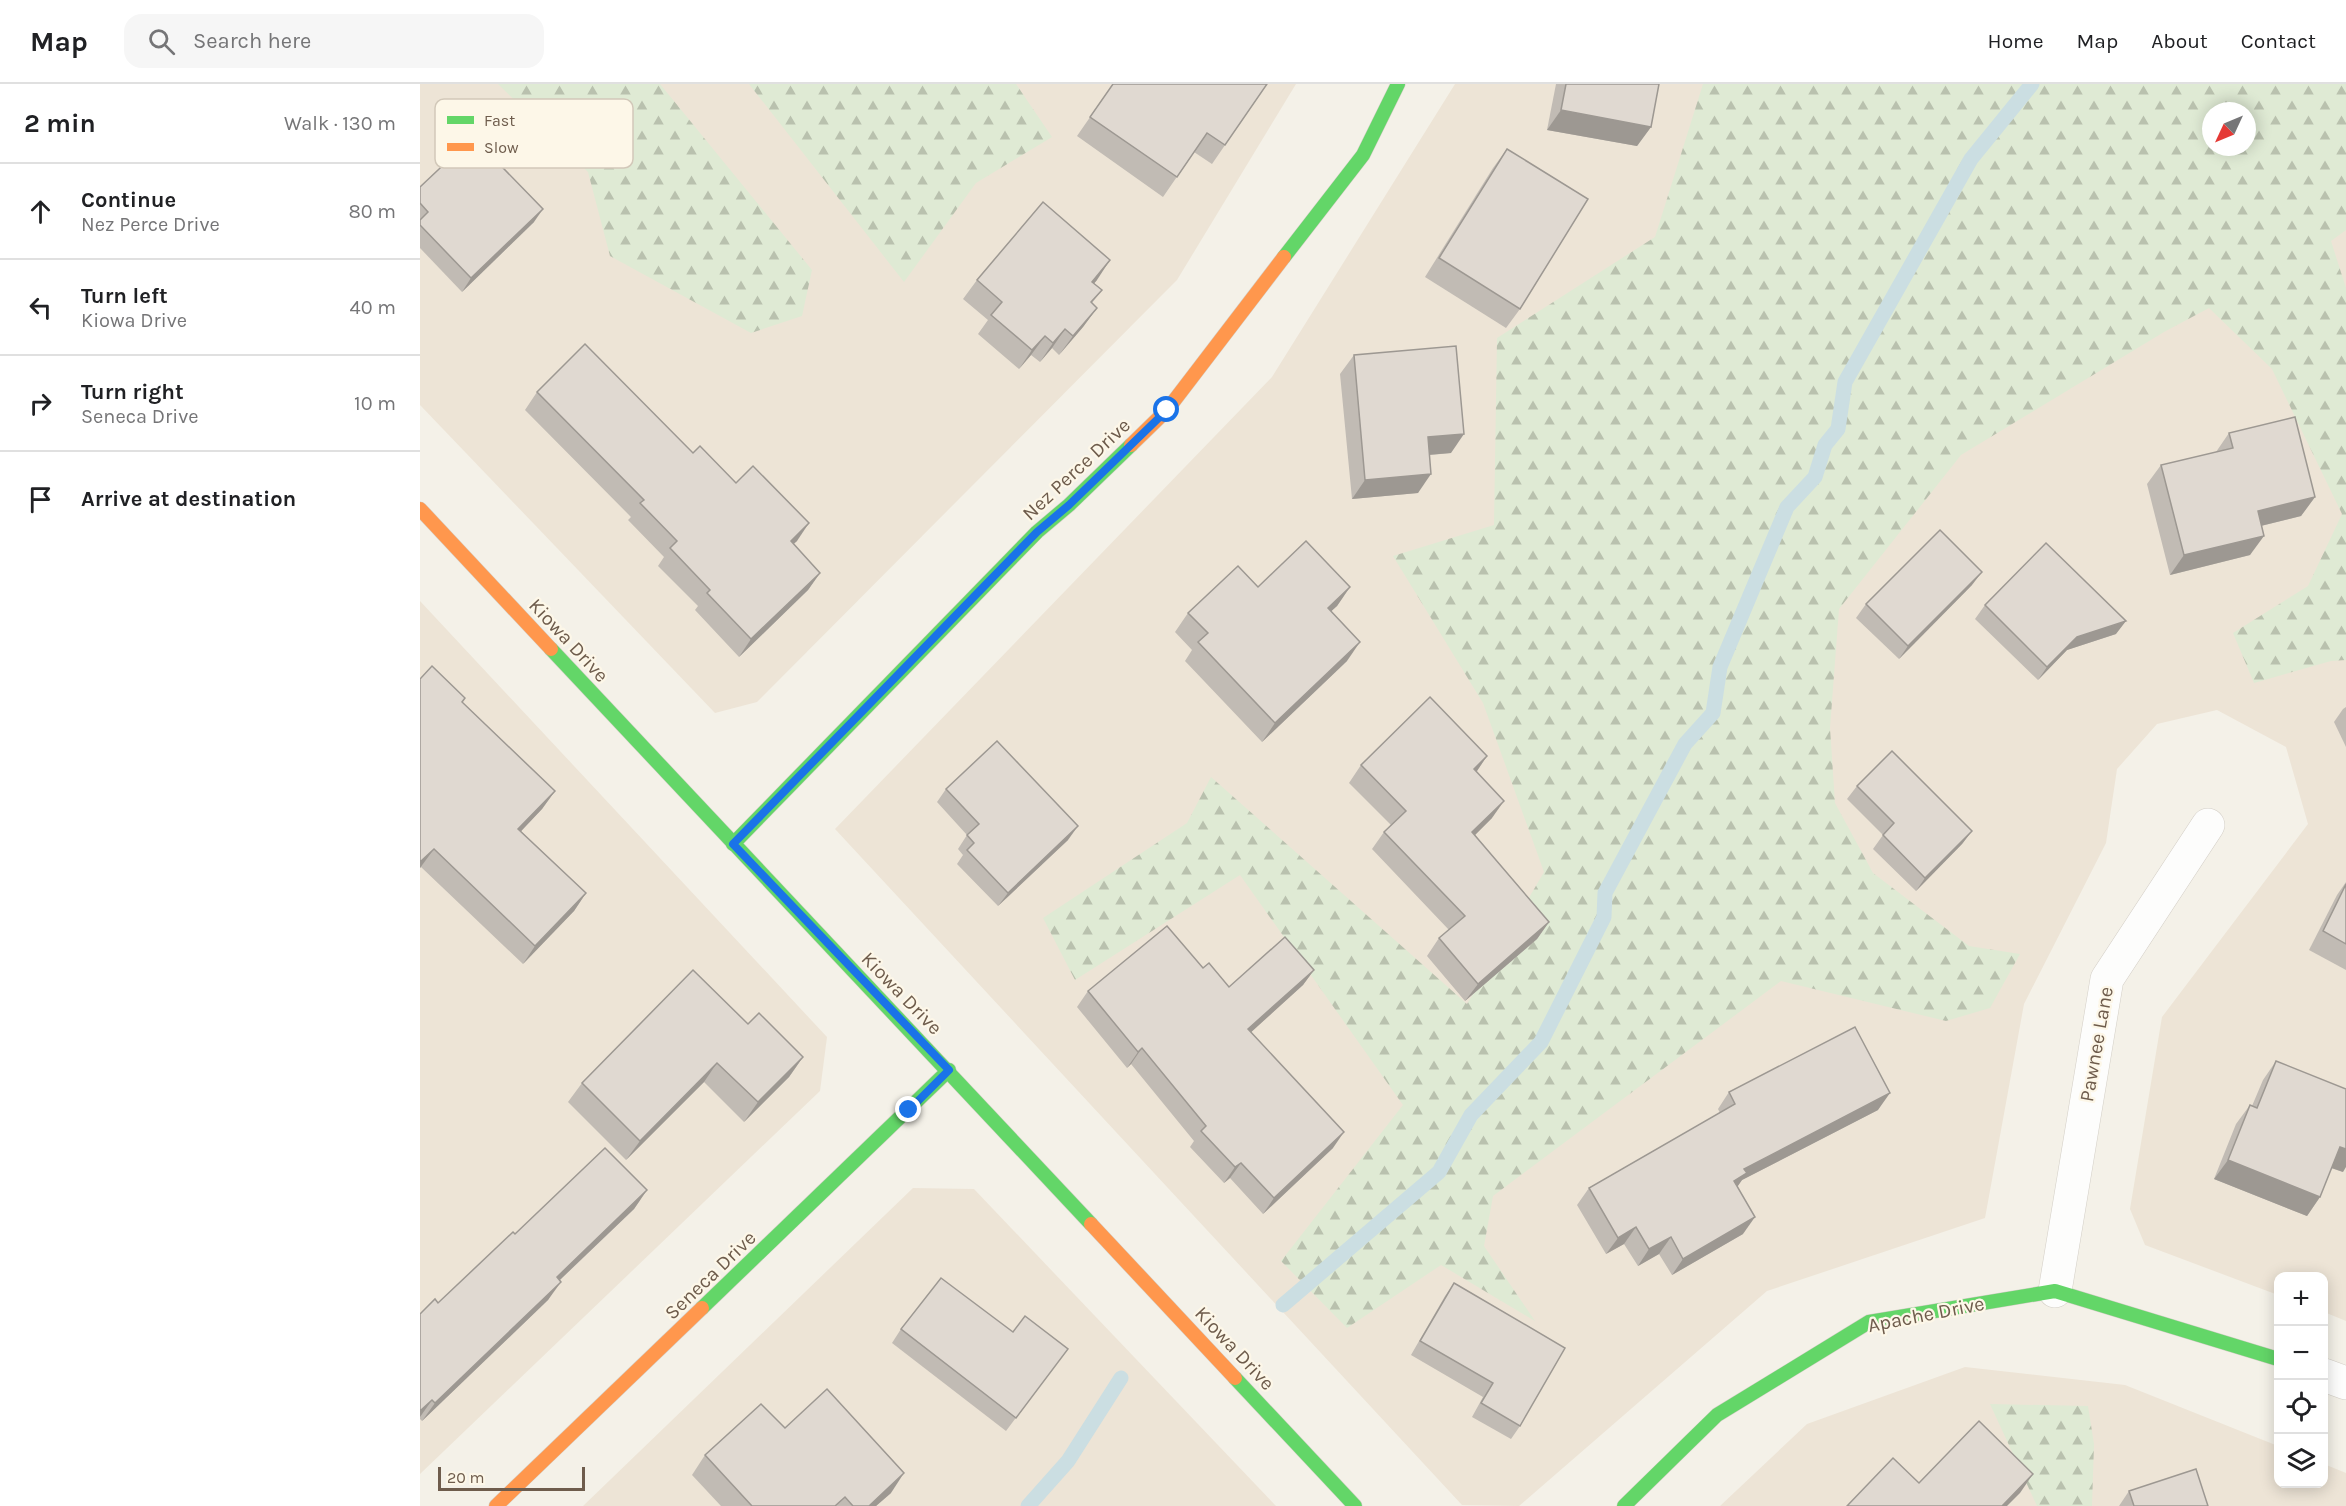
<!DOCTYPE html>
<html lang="en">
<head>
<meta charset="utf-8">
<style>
  :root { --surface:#fff; --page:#f6f6f6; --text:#202124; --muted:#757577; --line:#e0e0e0 }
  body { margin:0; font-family:Karla,sans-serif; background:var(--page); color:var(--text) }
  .controls { position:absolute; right:18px; bottom:18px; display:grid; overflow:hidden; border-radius:12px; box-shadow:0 3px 15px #0003 }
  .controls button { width:54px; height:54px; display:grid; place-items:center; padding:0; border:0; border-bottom:2px solid var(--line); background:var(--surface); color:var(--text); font:30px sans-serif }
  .compass { position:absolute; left:1782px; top:18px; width:54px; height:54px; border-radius:50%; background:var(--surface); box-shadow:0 3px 15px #0003; rotate:226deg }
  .scale { position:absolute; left:18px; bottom:15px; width:147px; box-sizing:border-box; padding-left:6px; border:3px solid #6e5c4c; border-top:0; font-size:16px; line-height:21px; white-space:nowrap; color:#6e5c4c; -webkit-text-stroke:4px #fdf7e8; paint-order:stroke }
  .stop { position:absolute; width:18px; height:18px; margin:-14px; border:4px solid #1a73e8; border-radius:50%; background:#fff }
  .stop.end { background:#1a73e8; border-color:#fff; box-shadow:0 2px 6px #0008 }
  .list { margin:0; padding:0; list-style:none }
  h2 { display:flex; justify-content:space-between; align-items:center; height:78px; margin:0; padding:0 24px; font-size:26px }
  h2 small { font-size:20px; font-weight:400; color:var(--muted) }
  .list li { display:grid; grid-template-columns:39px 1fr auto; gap:18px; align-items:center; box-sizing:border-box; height:96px; padding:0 24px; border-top:2px solid var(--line) }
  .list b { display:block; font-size:22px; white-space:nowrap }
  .list p { margin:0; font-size:20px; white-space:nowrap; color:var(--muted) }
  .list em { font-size:20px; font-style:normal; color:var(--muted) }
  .icon { flex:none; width:33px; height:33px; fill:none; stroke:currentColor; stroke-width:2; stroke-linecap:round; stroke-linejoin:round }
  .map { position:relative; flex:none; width:1926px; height:1422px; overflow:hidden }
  header { display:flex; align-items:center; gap:36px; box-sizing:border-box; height:84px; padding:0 30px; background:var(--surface); border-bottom:2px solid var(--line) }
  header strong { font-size:28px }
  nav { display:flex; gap:33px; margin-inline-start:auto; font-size:21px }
  .search { width:420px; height:54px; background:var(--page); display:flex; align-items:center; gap:15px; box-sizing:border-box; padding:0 21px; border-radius:18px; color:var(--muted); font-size:22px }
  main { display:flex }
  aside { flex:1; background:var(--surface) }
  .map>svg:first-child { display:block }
  .residential { fill:#ede4d6; fill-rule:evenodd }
  .forest { fill:url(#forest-firs); fill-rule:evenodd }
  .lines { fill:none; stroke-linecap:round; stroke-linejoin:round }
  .stream { stroke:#cbdee2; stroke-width:15 }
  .street-casing { stroke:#d3cec6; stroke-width:34 }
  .fast-casing { stroke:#d3cec6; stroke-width:15 }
  .slow-casing { stroke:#d3cec6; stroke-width:15 }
  .street { stroke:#fdfdfc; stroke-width:33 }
  .fast { stroke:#63d668; stroke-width:14 }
  .slow { stroke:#ff974d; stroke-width:14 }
  .wall { fill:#c1bbb4 }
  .shaded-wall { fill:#9d9892 }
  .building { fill:#e0d9d1; stroke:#9d9892; stroke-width:1.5 }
  .route { stroke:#1a73e8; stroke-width:8 }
  .labels { text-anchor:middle; stroke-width:4.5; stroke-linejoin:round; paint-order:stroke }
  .street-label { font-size:20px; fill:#6e5c4c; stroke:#fdf7e8 }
  .key { fill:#fdf7e8; stroke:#d2c8b9; stroke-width:1.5 }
  .key-label { font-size:16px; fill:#6e5c4c }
</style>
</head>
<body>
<header>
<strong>Map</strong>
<div class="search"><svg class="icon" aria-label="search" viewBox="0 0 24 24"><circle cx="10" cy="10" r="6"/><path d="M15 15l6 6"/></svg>Search here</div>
<nav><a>Home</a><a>Map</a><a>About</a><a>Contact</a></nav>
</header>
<main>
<aside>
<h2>2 min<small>Walk · 130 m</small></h2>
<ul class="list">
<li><svg class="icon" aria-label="ahead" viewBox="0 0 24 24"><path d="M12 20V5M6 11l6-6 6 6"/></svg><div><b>Continue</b><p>Nez Perce Drive</p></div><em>80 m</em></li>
<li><svg class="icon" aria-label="left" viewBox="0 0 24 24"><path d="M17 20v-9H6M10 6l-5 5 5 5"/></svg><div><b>Turn left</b><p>Kiowa Drive</p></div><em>40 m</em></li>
<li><svg class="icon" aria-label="right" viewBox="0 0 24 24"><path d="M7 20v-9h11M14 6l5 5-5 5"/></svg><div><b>Turn right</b><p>Seneca Drive</p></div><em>10 m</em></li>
<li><svg class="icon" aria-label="arrive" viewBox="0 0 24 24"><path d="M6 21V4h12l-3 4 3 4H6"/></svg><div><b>Arrive at destination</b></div></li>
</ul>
</aside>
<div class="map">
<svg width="1926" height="1422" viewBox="0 0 1926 1422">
  <defs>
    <pattern id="forest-firs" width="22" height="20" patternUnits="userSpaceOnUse" patternTransform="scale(1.5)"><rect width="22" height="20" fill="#dfead4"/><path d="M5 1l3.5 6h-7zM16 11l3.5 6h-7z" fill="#b9c1ae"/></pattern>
  </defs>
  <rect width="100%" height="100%" fill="#f4f1e8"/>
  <g class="residential">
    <polygon points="0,0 876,0 757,196 337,618 295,629 0,321"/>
    <path d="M 1035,0 L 1926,0 L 1926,1237 L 1904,1228 L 1904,1192 L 1858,1192 L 1858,1211 L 1725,1161 L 1710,1125 L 1742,933 L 1888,740 L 1866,663 L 1797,626 L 1737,640 L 1697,685 L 1686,759 L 1604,920 L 1565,1134 L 1347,1207 L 1099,1422 L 1042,1421 L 415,745 L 852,293 ZM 1791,27 L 1827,27 L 1827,63 L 1791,63 Z"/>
    <polygon points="0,517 407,953 400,1007 0,1390"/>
    <polygon points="493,1104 554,1105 856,1422 163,1422"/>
    <polygon points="1545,1283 1705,1301 1858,1362 1858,1400 1904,1400 1904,1380 1926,1389 1926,1422 1300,1422 1387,1340"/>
  </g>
  <g class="forest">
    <polygon points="78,0 240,0 392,186 382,232 331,249 190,172 168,88"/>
    <polygon points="329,0 596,0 632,53 556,99 484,198"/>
    <path d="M 1283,0 L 1926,0 L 1926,146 L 1911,157 L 1926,204 L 1926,576 L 1911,577 L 1834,599 L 1813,549 L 1888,502 L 1922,430 L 1852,285 L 1789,224 L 1744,248 L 1541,371 L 1419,525 L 1410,644 L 1415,719 L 1453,789 L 1549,862 L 1600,870 L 1570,924 L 1526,937 L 1361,897 L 1073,1112 L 1064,1162 L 1115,1237 L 1021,1181 L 927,1244 L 861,1177 L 983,1021 L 820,791 L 655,896 L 623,834 L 767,739 L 791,693 L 1047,920 L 1124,788 L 1063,619 L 973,472 L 1074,441 L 1077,254 L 1235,153 ZM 1791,27 L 1827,27 L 1827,63 L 1791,63 Z"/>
    <polygon points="1570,1320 1668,1322 1674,1360 1672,1422 1617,1422"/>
  </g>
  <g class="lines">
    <g class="stream">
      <polyline points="863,1221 1019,1088 1051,1031 1121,958 1184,833 1185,809 1265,660 1293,629 1300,583 1367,423 1395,393 1405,361 1418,345 1425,298 1551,75 1612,0"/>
      <polyline points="608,1422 648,1377 701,1294"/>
    </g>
    <g class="street-casing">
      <g id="street">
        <polyline points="1635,1207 1687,895 1788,741"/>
        <polyline points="1904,1291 1926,1299"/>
      </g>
    </g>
    <g class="fast-casing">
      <g id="fast">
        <polyline points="864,173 943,71 978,0"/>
        <polyline points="131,565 671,1140"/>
        <polyline points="313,760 617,448 649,421 711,361"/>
        <polyline points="282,1224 529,986"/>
        <polyline points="815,1294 935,1422"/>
        <polyline points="1204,1422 1297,1331 1449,1238 1635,1207 1858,1275"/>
      </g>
    </g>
    <g class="slow-casing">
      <g id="slow">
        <polyline points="711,361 747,326 864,173"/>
        <polyline points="0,425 131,565"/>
        <polyline points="671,1140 815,1294"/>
        <polyline points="76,1422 282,1224"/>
      </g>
    </g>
    <use href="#street" class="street"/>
    <use href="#fast" class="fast"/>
    <use href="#slow" class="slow"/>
  </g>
  <g class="wall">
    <polygon points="693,0 847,0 792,80 774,68 743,113 657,52"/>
    <polygon points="1136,0 1239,0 1231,43 1217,62 1127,46"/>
    <polygon points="1087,65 1100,225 1086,244 1005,193 1073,84"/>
    <polygon points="0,103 114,138 42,208 0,164"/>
    <polygon points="557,196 677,196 674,199 682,206 672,219 677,224 663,243 639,271 632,264 620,278 611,271 599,285 558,250 568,236 543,215"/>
    <polygon points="934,271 1031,369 1010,371 998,409 932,415 920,290"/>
    <polygon points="117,308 273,369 316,399 377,457 373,460 400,489 388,506 319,573 275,526 278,522 238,482 244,473 208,436 211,433 105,326"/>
    <polygon points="1809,349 1895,413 1881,432 1841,442 1830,471 1750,491 1727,400 1741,381 1796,368"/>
    <polygon points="1552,501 1479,575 1436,534 1446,520"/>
    <polygon points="838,503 930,503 917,522 911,527 927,577 842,658 765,577 772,566 755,548 768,529"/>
    <polygon points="1565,521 1696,550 1647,566 1618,596 1555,535"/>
    <polygon points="0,595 45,614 42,618 135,707 122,725 101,747 166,809 154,827 103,880 1,783 0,784"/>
    <polygon points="1926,623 1926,663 1914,638 1923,625"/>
    <polygon points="1067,672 1056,688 1072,734 1055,751 1129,838 1117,855 1045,917 1007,872 1019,854 1029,846 952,765 964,748 971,741 929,699 941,681"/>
    <polygon points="1437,702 1552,747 1542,760 1496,807 1453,765 1463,751 1427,715"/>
    <polygon points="526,705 648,756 578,822 537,780 543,771 538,765 547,751 517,718"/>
    <polygon points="1926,798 1926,886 1889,866 1917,811"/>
    <polygon points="783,884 809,903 894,886 883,901 831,948 913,1064 843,1130 810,1094 804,1099 770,1063 774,1057 711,980 707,984 657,923 668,907"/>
    <polygon points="328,940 383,973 369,993 324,1038 284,998 206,1076 148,1018 162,999"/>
    <polygon points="1856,977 1923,1088 1911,1084 1900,1113 1887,1132 1794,1095 1816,1040 1830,1021 1832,1022 1843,996"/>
    <polygon points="1309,1008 1458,1026 1322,1096 1317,1103 1323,1150 1252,1191 1239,1170 1218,1182 1204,1160 1186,1170 1157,1121 1169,1104 1300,1029 1298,1025"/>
    <polygon points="227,1106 214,1125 140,1196 128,1216 2,1337 0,1335 0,1230 18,1219 95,1150"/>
    <polygon points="1034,1199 1100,1342 1091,1355 1052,1333 1063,1313 991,1271 1025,1212"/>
    <polygon points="481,1245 593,1248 638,1278 586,1347 472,1259"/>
    <polygon points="365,1344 471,1409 456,1422 301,1422 272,1391 285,1371"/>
    <polygon points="1709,1407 1788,1422 1699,1422"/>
  </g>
  <g class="shaded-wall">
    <polygon points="1141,26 1231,43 1217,62 1127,46"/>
    <polygon points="123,125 114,138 42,208 51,194"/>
    <polygon points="690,176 677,196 659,217 672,198"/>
    <polygon points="677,224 663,243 639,271 653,252"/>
    <polygon points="645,245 632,264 620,278 633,259"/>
    <polygon points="625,252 611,271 599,285 612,266"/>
    <polygon points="1044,350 1031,369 995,372 1008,353"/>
    <polygon points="1011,390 998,409 932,415 945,396"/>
    <polygon points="1895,413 1881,432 1824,446 1838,427"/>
    <polygon points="389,439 377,457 358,474 371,457"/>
    <polygon points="1844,452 1830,471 1750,491 1764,471"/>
    <polygon points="1562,488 1552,501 1479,575 1488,562"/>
    <polygon points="400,489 388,506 319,573 331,555"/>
    <polygon points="930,503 917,522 894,543 908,524"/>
    <polygon points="1706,537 1696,550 1647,566 1618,596 1627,583 1657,553"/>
    <polygon points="940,558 927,577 842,658 855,639"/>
    <polygon points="1067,672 1055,690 1054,685"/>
    <polygon points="135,707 122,725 86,763 98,745"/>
    <polygon points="1084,717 1072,734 1040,766 1052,748"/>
    <polygon points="658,742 648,756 578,822 588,809"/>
    <polygon points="1552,747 1542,760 1496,807 1505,794"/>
    <polygon points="14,765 0,784 0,778"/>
    <polygon points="166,809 154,827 103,880 115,862"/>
    <polygon points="1129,838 1117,855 1045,917 1058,900"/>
    <polygon points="894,886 883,901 817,961 828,945"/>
    <polygon points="722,964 711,980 707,984 718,968"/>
    <polygon points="383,973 369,993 324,1038 338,1018"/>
    <polygon points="297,979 284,998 206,1076 220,1057"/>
    <polygon points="1470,1009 1458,1026 1322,1096 1315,1106 1302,1114 1324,1085"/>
    <polygon points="924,1048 913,1064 843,1130 854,1114"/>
    <polygon points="1920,1063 1926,1065 1926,1083 1923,1088 1906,1082"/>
    <polygon points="1808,1076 1900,1113 1887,1132 1794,1095"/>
    <polygon points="821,1079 810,1094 804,1099 815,1083"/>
    <polygon points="227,1106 214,1125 124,1211 137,1193"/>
    <polygon points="1335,1133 1323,1150 1252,1191 1263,1175"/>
    <polygon points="1216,1143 1204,1160 1186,1170 1198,1154"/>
    <polygon points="1251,1153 1239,1170 1218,1182 1229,1165"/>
    <polygon points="141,1198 128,1216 2,1337 15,1319"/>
    <polygon points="12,1316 0,1333 0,1327"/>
    <polygon points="484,1389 471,1409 456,1422 449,1422"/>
    <polygon points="1613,1390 1600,1409 1587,1422 1582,1422"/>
  </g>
  <g class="building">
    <polygon points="693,0 847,0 805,61 787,49 757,93 670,33"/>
    <polygon points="1146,0 1239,0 1231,43 1141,26"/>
    <polygon points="53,53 123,125 51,194 0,141 0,136 8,128 0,119 0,103"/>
    <polygon points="1087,65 1168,115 1100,225 1019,174"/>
    <polygon points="623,118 690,176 672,198 682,206 671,218 677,224 653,252 645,245 633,259 625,252 612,266 571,231 582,218 557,196"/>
    <polygon points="165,260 273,369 280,362 316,399 333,382 389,439 371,457 400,489 331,555 287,509 290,506 250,464 257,457 220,419 224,416 117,308"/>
    <polygon points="1036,262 1044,350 1008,353 1011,390 945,396 934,271"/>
    <polygon points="1875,333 1895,413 1838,427 1844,452 1764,471 1741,381 1813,364 1809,349"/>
    <polygon points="1520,446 1562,488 1488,562 1446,520"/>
    <polygon points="886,457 930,503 908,524 940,558 855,639 778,558 788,549 768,529 818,482 838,503"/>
    <polygon points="1626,459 1706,537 1657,553 1627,583 1565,521"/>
    <polygon points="12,582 45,614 42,618 135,707 98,745 166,809 115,862 14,765 0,778 0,595"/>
    <polygon points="1010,613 1067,672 1054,685 1084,717 1052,748 1129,838 1058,900 1019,854 1045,832 964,748 986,727 941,681"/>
    <polygon points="577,657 658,742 588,809 547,766 554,759 547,751 559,740 526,705"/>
    <polygon points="1472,667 1552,747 1505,794 1463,751 1474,739 1437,702"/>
    <polygon points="1926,800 1926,860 1903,847"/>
    <polygon points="747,842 783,884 789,879 809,903 865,853 894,886 828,945 924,1048 854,1114 821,1079 815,1083 781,1047 786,1042 722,964 718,968 668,907"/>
    <polygon points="273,886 328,940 339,929 383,973 338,1018 297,979 220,1057 162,999"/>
    <polygon points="1435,943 1470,1009 1324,1085 1327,1089 1314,1097 1335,1133 1263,1175 1251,1153 1229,1165 1216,1143 1198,1154 1169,1104 1315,1020 1309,1008"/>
    <polygon points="1856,977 1926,1005 1926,1065 1920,1063 1900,1113 1808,1076 1830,1021 1837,1024"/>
    <polygon points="185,1064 227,1106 137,1193 141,1198 15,1319 12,1316 0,1327 0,1230 15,1215 18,1219 93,1148 95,1150"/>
    <polygon points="521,1194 593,1248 605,1232 648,1265 596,1334 481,1245"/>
    <polygon points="1034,1199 1145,1264 1100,1342 1061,1319 1073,1299 1000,1257"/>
    <polygon points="407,1305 484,1389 449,1422 433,1422 425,1413 415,1422 332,1422 285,1371 341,1320 365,1344"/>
    <polygon points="1559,1337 1613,1390 1582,1422 1427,1422 1473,1374 1499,1399"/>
    <polygon points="1776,1385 1788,1422 1714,1422 1709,1407"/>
  </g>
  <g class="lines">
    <polyline class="route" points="489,1026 529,986 313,760 617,448 649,421 747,326"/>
  </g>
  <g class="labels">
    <g class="street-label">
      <text transform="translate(656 385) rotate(-43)" y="7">Nez Perce Drive</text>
      <text transform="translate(149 556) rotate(47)" y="7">Kiowa Drive</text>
      <text transform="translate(482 909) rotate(46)" y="7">Kiowa Drive</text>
      <text transform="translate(1676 960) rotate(-80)" y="7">Pawnee Lane</text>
      <text transform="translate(290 1191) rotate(-44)" y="7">Seneca Drive</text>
      <text transform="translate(1506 1230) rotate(-11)" y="7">Apache Drive</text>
      <text transform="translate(815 1264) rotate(47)" y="7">Kiowa Drive</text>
    </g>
  </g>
  <rect x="15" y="15" width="198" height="69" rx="9" class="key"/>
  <rect x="27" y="32" width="27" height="8" fill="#63d668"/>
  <rect x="27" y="59" width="27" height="8" fill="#ff974d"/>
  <g class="key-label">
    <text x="64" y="42">Fast</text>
    <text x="64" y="69">Slow</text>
  </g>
</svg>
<div class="controls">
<button>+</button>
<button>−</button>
<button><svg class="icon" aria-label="locate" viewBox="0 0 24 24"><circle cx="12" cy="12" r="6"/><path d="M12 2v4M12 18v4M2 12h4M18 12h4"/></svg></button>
<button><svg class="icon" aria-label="layers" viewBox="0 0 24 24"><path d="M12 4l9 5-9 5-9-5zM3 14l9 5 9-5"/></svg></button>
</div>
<svg class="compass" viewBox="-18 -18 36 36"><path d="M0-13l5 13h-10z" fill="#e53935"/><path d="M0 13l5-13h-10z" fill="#757577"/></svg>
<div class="scale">20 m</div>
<div class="stop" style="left:747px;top:326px"></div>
<div class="stop end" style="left:489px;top:1026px"></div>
</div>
</main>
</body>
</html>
